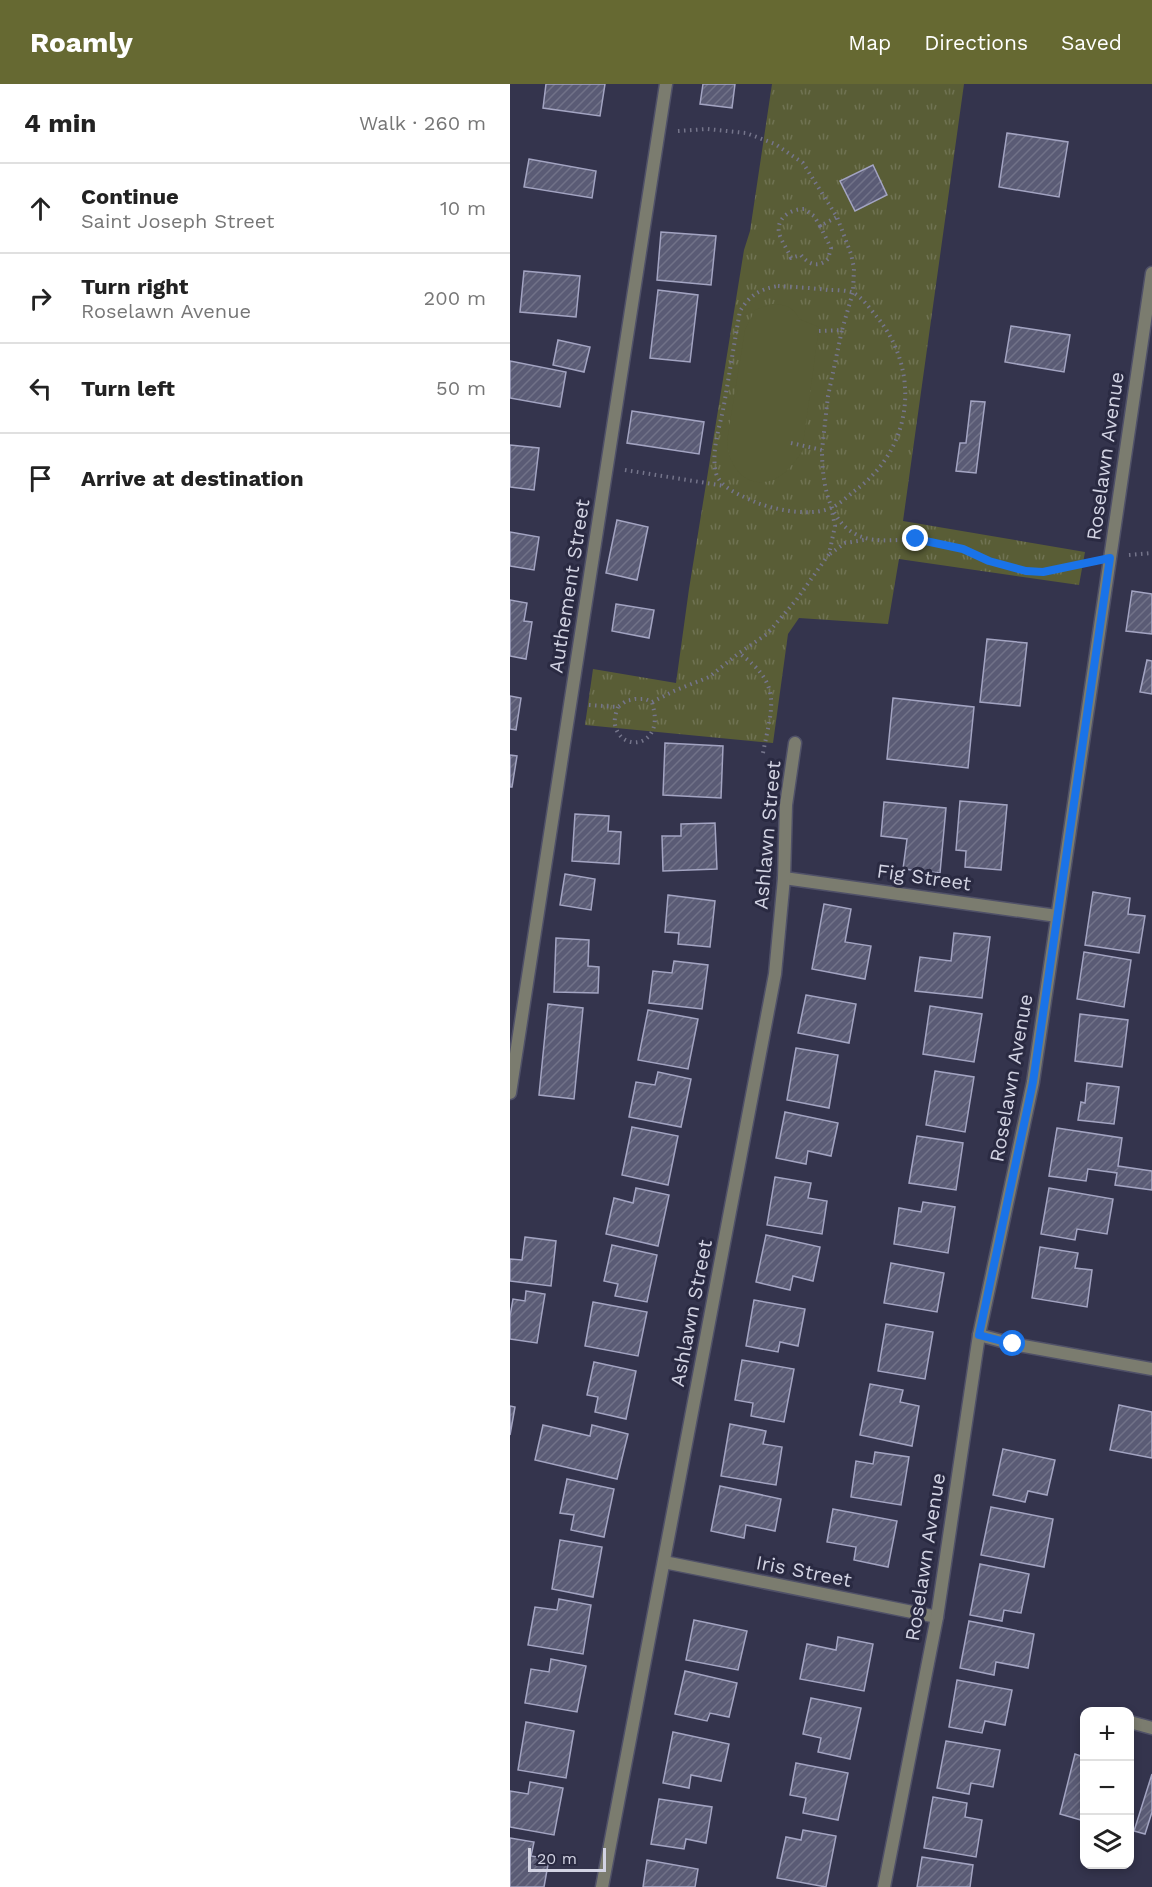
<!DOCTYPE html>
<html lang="en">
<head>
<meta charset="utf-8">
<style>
  :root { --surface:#fff; --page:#f2f2f2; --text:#222; --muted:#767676; --line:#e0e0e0; --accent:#666932 }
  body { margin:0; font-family:"Work Sans",sans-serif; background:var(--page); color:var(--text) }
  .controls { position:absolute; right:18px; bottom:18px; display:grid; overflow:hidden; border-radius:12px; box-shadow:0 3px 9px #0003 }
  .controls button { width:54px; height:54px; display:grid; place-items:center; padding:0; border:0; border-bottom:2px solid var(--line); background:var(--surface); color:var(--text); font:30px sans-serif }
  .scale { position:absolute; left:18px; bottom:15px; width:78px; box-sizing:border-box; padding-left:6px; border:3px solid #d2d3e3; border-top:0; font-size:16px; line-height:21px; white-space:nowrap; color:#d2d3e3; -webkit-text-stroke:4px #2a2a42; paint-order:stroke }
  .stop { position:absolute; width:18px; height:18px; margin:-14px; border:4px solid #1a73e8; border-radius:50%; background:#fff }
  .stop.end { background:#1a73e8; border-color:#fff; box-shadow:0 2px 6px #0008 }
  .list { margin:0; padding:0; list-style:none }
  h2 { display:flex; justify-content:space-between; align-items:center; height:78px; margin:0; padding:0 24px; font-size:26px }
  h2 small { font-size:20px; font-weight:400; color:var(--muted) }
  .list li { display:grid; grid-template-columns:39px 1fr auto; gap:18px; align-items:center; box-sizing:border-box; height:90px; padding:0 24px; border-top:2px solid var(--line) }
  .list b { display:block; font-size:22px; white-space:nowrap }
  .list p { margin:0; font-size:20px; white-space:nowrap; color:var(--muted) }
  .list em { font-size:20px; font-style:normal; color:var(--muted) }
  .icon { flex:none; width:33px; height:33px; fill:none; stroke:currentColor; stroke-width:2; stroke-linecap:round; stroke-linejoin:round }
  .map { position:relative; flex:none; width:642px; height:1803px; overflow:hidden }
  header { display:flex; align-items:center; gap:36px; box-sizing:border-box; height:84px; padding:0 30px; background:var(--accent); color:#fff }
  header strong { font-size:28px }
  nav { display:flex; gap:33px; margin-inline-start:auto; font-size:21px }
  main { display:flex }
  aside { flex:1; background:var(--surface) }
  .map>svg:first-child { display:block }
  .grass { fill:url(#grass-tufts) }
  .garden { fill:#595d36 }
  .building { fill:url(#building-hatch); stroke:#a3a4c2; stroke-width:1.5 }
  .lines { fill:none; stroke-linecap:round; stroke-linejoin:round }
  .street-casing { stroke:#505168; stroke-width:15 }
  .path { stroke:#75758b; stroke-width:4; stroke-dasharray:1.5 4.5; stroke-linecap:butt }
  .street { stroke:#7b7c6f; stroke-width:12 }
  .route { stroke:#1a73e8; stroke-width:8 }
  .labels { text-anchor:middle; stroke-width:6; stroke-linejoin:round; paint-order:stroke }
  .street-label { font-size:20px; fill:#d2d3e3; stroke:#2a2a42 }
</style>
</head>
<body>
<header>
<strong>Roamly</strong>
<nav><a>Map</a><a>Directions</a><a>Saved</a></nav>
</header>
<main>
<aside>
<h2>4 min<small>Walk · 260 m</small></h2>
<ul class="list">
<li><svg class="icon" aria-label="ahead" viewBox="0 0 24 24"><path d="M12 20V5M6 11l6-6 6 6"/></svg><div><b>Continue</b><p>Saint Joseph Street</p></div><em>10 m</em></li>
<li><svg class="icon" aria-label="right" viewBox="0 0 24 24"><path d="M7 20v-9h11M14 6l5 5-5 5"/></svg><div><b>Turn right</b><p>Roselawn Avenue</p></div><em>200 m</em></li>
<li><svg class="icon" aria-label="left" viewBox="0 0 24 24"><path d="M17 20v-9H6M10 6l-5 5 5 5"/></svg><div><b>Turn left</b></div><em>50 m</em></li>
<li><svg class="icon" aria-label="arrive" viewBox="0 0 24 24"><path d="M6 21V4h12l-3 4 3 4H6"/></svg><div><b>Arrive at destination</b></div></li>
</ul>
</aside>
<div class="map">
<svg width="642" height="1803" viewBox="0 0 642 1803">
  <defs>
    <pattern id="grass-tufts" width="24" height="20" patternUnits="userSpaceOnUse" patternTransform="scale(1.5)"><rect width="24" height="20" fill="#595d36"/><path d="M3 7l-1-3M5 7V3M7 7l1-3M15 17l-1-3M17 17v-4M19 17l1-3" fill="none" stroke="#707353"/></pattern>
    <pattern id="building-hatch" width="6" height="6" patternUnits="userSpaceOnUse" patternTransform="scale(1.5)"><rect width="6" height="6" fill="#5a5b75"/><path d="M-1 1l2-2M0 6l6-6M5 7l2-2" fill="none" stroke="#717288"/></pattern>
  </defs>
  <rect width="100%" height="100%" fill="#34344d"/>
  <polygon class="grass" points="262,0 454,0 393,437 575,468 569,501 389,475 378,540 289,534 278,550 263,659 75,641 83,585 166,599 179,505 234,166 240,147"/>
  <path class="garden" d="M 262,220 C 275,220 284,223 289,235 L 309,243 L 292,368 C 285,377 276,390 265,395 C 237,407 218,383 217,357 L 235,246 L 245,226 Z"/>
  <g class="building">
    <polygon points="36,0 95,0 90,32 33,24"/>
    <polygon points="193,0 225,0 222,24 190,20"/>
    <polygon points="497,49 558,58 549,113 489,103"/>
    <polygon points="19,75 86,87 82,114 14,103"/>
    <polygon points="363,81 377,111 345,127 330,97"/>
    <polygon points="151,148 206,152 201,201 147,196"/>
    <polygon points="14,187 70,192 66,233 10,228"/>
    <polygon points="148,206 188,211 180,278 140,274"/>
    <polygon points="501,242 560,251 554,288 495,278"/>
    <polygon points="48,256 80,263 74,288 43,281"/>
    <polygon points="0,277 56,288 50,323 0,314"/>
    <polygon points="461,317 475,318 466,389 446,387 450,359 456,359"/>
    <polygon points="122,327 194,338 189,370 117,359"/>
    <polygon points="0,361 29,364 24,406 0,403"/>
    <polygon points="107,436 138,443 127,496 96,489"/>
    <polygon points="0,448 29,453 24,486 0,482"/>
    <polygon points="622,507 642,510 642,550 616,547"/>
    <polygon points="0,516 17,519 14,537 22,538 16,575 0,572"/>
    <polygon points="106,520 144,526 139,554 102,547"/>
    <polygon points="477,555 517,559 510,622 470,618"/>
    <polygon points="637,576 642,577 642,610 630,608"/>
    <polygon points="0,612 11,614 6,646 0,645"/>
    <polygon points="383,614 464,623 458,684 377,675"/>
    <polygon points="155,659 213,662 211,714 153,711"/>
    <polygon points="0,671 7,672 2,703 0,703"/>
    <polygon points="450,717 497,721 491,786 455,783 456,767 446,766"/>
    <polygon points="374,718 436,724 430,789 393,785 397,755 371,752"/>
    <polygon points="65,730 99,732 98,747 111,748 109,780 62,777"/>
    <polygon points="205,739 207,785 153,787 152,752 171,752 171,740"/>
    <polygon points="55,790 85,795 81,826 50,821"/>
    <polygon points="583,808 620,814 618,830 635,832 629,869 575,861"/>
    <polygon points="158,811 205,817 200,863 168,860 169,849 155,848"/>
    <polygon points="314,820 341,825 335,858 361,862 355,895 302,885"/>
    <polygon points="444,849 480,853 472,914 405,907 410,873 441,877"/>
    <polygon points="46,854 79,856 78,882 89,883 88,909 44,908"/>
    <polygon points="574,868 621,876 614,923 567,915"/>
    <polygon points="164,877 198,881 192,925 139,919 143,887 162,889"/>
    <polygon points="296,911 346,920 339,959 288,949"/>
    <polygon points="38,920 73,924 64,1015 29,1011"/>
    <polygon points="420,922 472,930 464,978 413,970"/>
    <polygon points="138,926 188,935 178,985 128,976"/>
    <polygon points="570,930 618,936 612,983 565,977"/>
    <polygon points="286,964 328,971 319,1024 277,1016"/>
    <polygon points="425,987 464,993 455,1048 416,1041"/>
    <polygon points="148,988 181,995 171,1043 119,1033 126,998 145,1001"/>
    <polygon points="577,999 609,1003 604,1040 568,1036 571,1018 575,1019"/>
    <polygon points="275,1028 328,1039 321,1072 298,1067 296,1080 266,1074"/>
    <polygon points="122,1043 168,1052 158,1101 112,1091"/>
    <polygon points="547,1044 612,1054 608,1082 642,1087 642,1106 605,1101 607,1089 578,1085 576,1097 539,1092"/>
    <polygon points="407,1052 453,1059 446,1106 399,1099"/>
    <polygon points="265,1093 301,1099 298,1114 317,1117 312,1150 257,1141"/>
    <polygon points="126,1104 159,1111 148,1162 96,1150 104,1114 123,1119"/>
    <polygon points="539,1104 603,1115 597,1150 567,1145 565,1156 531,1150"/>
    <polygon points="413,1118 445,1123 438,1169 384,1160 389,1124 411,1128"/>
    <polygon points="256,1151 310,1163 303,1197 283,1192 280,1206 246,1198"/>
    <polygon points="15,1153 46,1157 41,1202 0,1197 0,1175 12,1176"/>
    <polygon points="102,1161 147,1171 137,1218 105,1212 108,1200 94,1197"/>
    <polygon points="530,1163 568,1169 565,1184 582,1186 577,1223 522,1214"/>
    <polygon points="381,1179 434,1189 427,1228 374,1219"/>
    <polygon points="16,1207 35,1210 27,1259 0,1255 0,1232 3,1215 15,1217"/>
    <polygon points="244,1216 295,1225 288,1262 270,1258 268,1268 236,1262"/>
    <polygon points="83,1218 137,1228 128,1272 75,1262"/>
    <polygon points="376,1240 423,1248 415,1295 368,1287"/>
    <polygon points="232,1276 284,1285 274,1338 241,1332 243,1319 225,1316"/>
    <polygon points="84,1278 126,1287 116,1335 85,1328 88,1313 77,1311"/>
    <polygon points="360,1300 393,1306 390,1318 409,1322 402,1362 350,1351"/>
    <polygon points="609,1321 642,1328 642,1374 600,1366"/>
    <polygon points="0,1322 5,1323 0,1351"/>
    <polygon points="220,1340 256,1347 253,1360 272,1363 266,1401 211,1392"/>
    <polygon points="33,1341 80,1352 82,1341 118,1350 107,1395 25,1376"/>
    <polygon points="493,1365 545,1376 537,1411 518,1407 515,1418 483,1411"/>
    <polygon points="365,1368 399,1373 391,1421 341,1413 346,1377 363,1380"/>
    <polygon points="57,1395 104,1405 94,1453 61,1446 64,1431 50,1429"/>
    <polygon points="210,1402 271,1415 265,1447 236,1441 234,1454 201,1447"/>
    <polygon points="481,1423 543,1435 534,1483 471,1471"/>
    <polygon points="323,1425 387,1437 378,1483 344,1476 346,1463 317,1458"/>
    <polygon points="50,1456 92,1463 83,1513 42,1505"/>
    <polygon points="470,1480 519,1490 511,1529 494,1526 492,1537 460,1531"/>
    <polygon points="49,1515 81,1521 73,1570 18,1561 25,1523 47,1526"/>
    <polygon points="184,1536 237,1547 228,1586 176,1576"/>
    <polygon points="459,1537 524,1550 518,1584 486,1578 484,1591 450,1584"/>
    <polygon points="328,1553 363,1560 354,1607 290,1595 297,1560 326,1566"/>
    <polygon points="41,1575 76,1582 67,1628 15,1619 21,1585 39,1588"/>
    <polygon points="175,1587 227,1599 219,1633 200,1629 197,1637 165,1630"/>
    <polygon points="447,1596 502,1606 495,1641 475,1637 472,1649 439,1643"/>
    <polygon points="301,1614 351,1624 340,1675 308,1668 311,1654 293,1650"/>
    <polygon points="16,1638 64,1647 56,1694 8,1686"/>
    <polygon points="163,1648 219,1660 211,1697 181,1691 179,1704 153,1699"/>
    <polygon points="436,1657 490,1666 483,1703 461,1699 459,1710 427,1704"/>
    <polygon points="565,1670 574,1673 574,1737 550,1730"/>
    <polygon points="286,1679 338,1689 328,1736 293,1729 296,1714 280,1711"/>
    <polygon points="642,1690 642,1728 635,1750 624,1747"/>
    <polygon points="20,1698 53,1704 44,1751 0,1743 0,1707 18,1710"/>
    <polygon points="423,1713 457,1719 455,1733 472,1736 466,1773 414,1764"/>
    <polygon points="149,1715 202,1723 196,1759 176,1755 174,1765 141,1760"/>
    <polygon points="293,1746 326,1752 316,1803 267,1794 276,1753 291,1756"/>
    <polygon points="0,1754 24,1758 21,1772 39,1775 34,1803 0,1803"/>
    <polygon points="412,1773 463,1781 460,1803 407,1803"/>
    <polygon points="137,1776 188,1785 185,1803 133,1803"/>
  </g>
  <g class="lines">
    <g class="street-casing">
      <g id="street">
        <polyline points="274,794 547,832"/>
        <polyline points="0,1009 156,0"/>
        <polyline points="469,1251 503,1260 642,1285"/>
        <polyline points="154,1478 427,1533"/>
        <polyline points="620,1638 642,1644"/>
        <polyline points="92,1803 265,890 274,794 276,721 285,659"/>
        <polyline points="374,1803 427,1533 469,1251 523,998 642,189"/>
      </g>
    </g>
    <g class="path">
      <polyline points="168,47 197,45 236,49 265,60 293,79 327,133 341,170 344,184 343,208 332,246"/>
      <path d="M 310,142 L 321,164 L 318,175 C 308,184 299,181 291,171 L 281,174 C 278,166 273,160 270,152 C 264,136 279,125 294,125 L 304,132 L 310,142 L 327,133"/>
      <path d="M 268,202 C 285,203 302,204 318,206 C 325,206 334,206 341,208 C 351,211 360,225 367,233 C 411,287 403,363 347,405 C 339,411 330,420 321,424 C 300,433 265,426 245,418 C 232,412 210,404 206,389 C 201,369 209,345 213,326 C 219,293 224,260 230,227 C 240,211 250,205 268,202 Z"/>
      <polyline points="309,247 332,246 318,312 312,366"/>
      <path d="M 281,359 L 312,366 C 312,392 316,429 339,446 C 363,464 391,452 419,457 C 435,461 452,463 467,470 C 487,479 510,490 533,488 C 549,487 566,481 582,478"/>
      <polyline points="115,386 215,402"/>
      <polyline points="320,470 335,459 354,456"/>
      <polyline points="619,471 642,469"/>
      <polyline points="79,621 108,623 116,617 125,615 135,615 142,618 164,607 199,593 229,569"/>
      <path d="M 108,623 C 106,628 104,635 105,641 C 110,664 139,664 144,642 C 146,634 144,626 142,618"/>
      <path d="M 253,669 C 262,622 273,601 229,569 L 257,550 L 287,515 L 319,470 L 325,442 L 322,427"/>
    </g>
    <use href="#street" class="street"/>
  </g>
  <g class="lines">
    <polyline class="route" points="406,455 453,465 479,477 516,487 533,488 600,474 523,998 469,1251 503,1260"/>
  </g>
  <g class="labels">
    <g class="street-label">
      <text transform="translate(595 372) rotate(-82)" y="7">Roselawn Avenue</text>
      <text transform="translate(59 502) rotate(-81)" y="7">Authement Street</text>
      <text transform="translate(257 751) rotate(-85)" y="7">Ashlawn Street</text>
      <text transform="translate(414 793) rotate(8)" y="7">Fig Street</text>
      <text transform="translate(501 994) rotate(-80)" y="7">Roselawn Avenue</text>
      <text transform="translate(181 1229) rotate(-79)" y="7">Ashlawn Street</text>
      <text transform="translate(415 1473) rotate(-81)" y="7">Roselawn Avenue</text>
      <text transform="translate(294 1487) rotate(11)" y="7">Iris Street</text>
    </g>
  </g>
</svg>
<div class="controls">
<button>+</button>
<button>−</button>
<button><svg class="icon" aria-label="layers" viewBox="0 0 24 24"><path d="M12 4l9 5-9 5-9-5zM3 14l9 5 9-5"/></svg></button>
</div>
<div class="scale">20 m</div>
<div class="stop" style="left:503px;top:1260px"></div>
<div class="stop end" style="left:406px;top:455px"></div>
</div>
</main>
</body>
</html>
